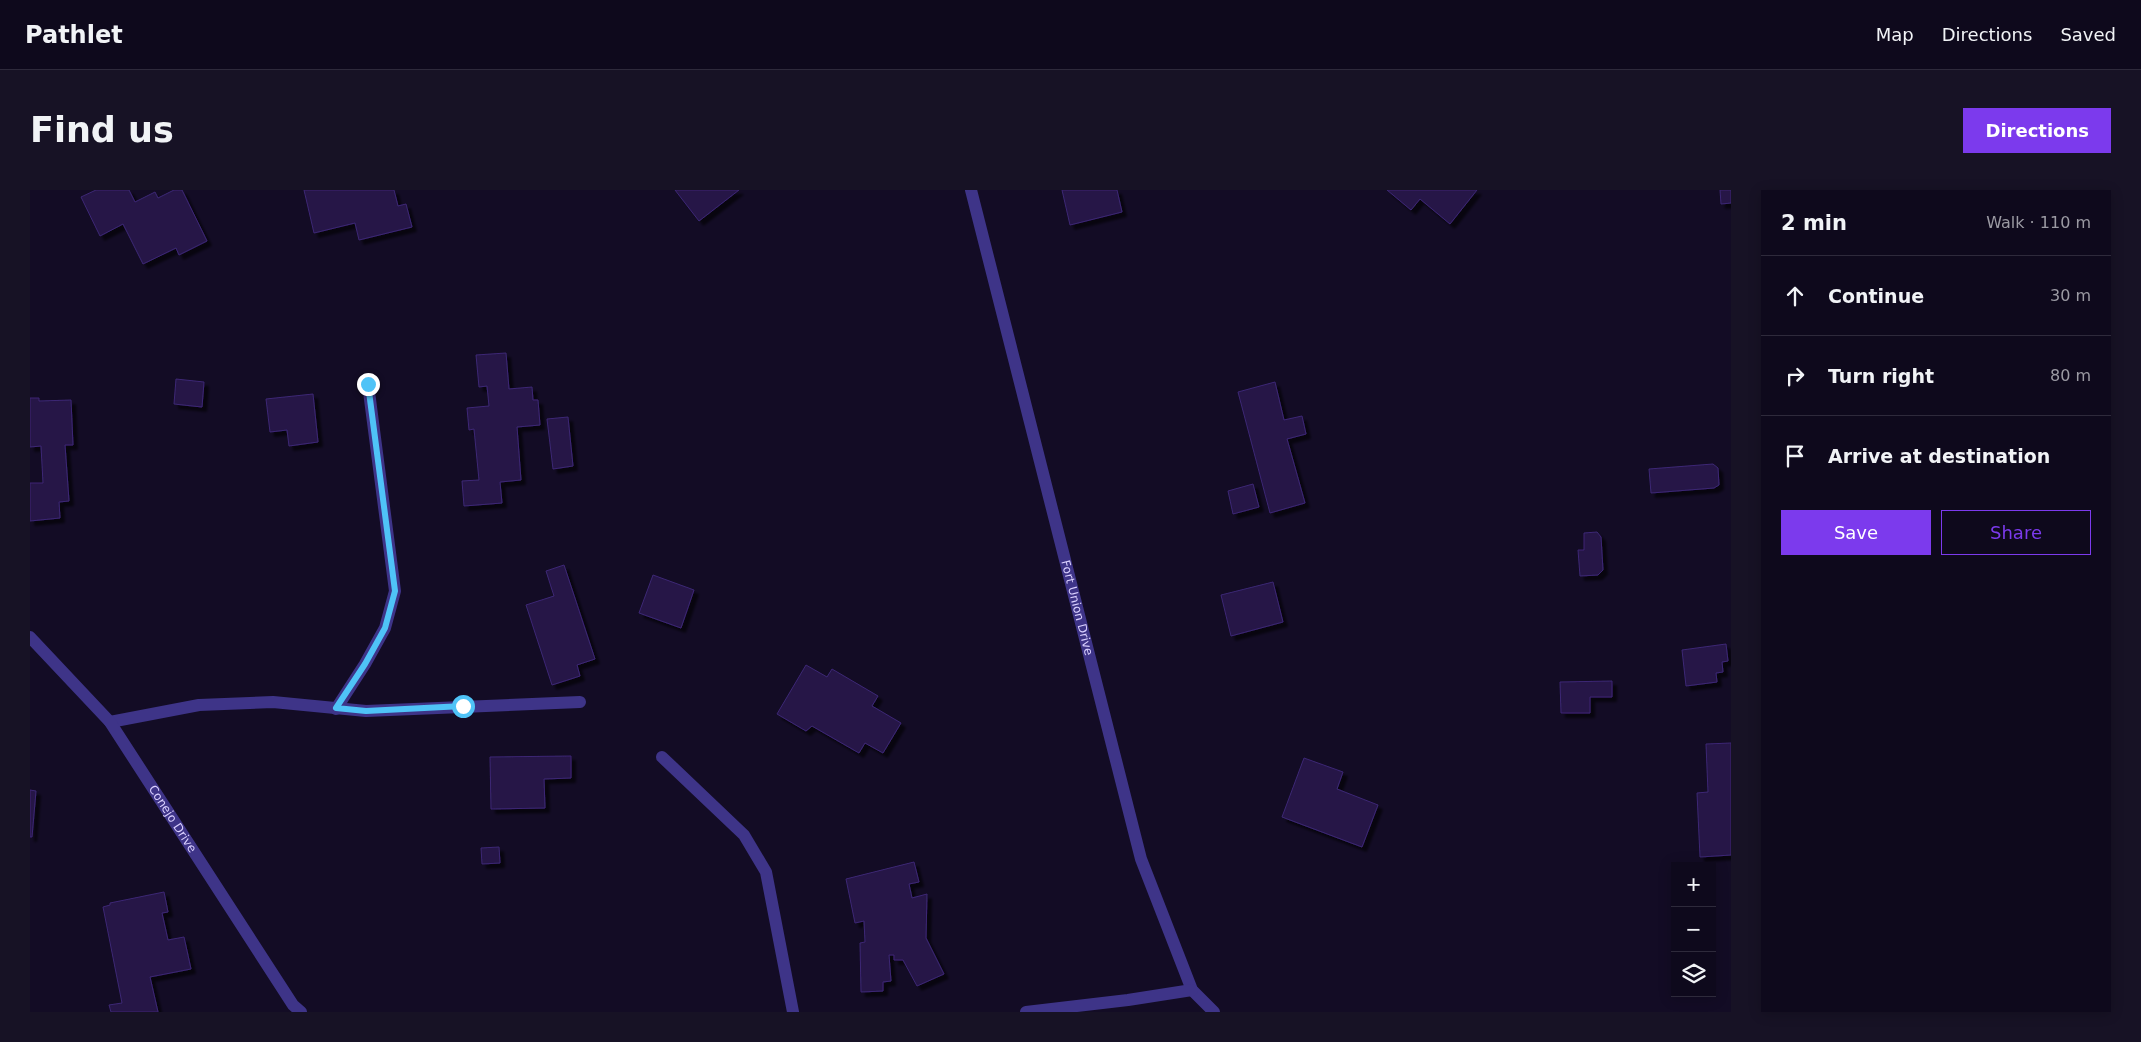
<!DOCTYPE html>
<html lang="en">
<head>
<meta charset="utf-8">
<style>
  :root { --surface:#0e091c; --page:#171225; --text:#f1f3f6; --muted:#9b9aa3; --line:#2e2a3b; --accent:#7c3aed }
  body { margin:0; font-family:"DejaVu Sans",sans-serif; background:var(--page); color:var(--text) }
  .controls { position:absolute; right:15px; bottom:15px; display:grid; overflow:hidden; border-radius:0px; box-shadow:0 2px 12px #0003 }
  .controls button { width:45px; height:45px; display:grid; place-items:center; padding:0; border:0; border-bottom:1px solid var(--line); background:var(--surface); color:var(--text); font:25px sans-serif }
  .stop { position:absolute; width:15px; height:15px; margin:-11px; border:4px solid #4fc3f7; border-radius:50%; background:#fff }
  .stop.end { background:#4fc3f7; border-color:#fff; box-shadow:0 1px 5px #0008 }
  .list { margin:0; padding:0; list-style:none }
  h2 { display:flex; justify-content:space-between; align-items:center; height:65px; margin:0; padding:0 20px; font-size:21px }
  h2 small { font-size:16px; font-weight:400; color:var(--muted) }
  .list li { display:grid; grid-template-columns:32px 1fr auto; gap:15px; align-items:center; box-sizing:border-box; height:80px; padding:0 20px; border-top:1px solid var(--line) }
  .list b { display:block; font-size:19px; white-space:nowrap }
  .list em { font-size:16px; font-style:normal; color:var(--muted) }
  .actions { display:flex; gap:10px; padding:15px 20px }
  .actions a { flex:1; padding:11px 0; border:1px solid var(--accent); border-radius:0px; text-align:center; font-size:18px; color:var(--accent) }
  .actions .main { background:var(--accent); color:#fff }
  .icon { flex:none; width:28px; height:28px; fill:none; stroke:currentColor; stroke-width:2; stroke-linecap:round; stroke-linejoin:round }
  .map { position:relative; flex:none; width:1701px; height:822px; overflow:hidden; border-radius:0px }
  header { display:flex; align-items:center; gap:30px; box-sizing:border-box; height:70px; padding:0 25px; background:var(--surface); border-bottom:1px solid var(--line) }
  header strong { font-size:24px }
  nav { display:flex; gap:28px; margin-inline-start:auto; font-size:18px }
  .intro { display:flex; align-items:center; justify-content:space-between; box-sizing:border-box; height:120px; padding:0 30px }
  h1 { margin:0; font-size:35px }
  .button { padding:12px 22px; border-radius:0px; background:var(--accent); color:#fff; font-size:18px; font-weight:700 }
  main { display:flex; gap:30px; padding:0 30px }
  aside { flex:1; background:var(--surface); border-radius:0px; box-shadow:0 2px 12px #0003 }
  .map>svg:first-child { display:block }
  .building { fill:#251747; stroke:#3d2775; filter:url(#shadow) }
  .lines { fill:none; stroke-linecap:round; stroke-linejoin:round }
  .lane { stroke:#3e3488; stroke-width:12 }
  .street { stroke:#3e3488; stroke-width:12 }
  .route { stroke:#4fc3f7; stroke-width:6 }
  .labels { text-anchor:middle; stroke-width:4; stroke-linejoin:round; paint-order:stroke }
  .street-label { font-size:12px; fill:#dad0ff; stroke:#130c25 }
</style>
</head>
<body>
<header>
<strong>Pathlet</strong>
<nav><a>Map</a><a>Directions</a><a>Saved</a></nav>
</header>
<div class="intro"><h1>Find us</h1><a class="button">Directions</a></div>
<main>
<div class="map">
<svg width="1701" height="822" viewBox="0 0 1701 822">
  <defs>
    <filter id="shadow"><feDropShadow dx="4.5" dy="4.5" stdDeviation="1" flood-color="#0009"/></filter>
  </defs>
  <rect width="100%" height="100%" fill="#130c25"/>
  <g class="building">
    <polygon points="66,0 99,0 105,12 125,2 128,8 144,0 152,0 177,51 149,65 146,58 113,74 93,34 70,46 51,7"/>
    <polygon points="274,0 364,0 368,16 376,14 382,37 329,50 325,33 284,43"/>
    <polygon points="645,0 709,0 669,31"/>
    <polygon points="1032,0 1087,0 1092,22 1040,35"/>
    <polygon points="1357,0 1447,0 1420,34 1390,9 1381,20"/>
    <polygon points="1690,0 1701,0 1701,13 1691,14"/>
    <polygon points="476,163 479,199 502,197 503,210 508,210 510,235 487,237 491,290 470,292 472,313 434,316 432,291 449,290 444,239 439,240 437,218 459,216 457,196 449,197 446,165"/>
    <polygon points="146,189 174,192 172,217 144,214"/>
    <polygon points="1245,192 1254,230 1272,226 1276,244 1257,249 1275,313 1240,323 1208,202"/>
    <polygon points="283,204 288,252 259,256 257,240 240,242 236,209"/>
    <polygon points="0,208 9,208 9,211 41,210 43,255 35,255 39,311 29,312 30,328 0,331 0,293 13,293 11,256 0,257"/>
    <polygon points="538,227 543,276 523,279 517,229"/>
    <polygon points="1683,274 1688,278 1689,295 1684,298 1621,303 1619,279"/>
    <polygon points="1223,294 1229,317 1203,324 1198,301"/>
    <polygon points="1567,342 1571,347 1573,380 1568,385 1550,386 1548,360 1554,360 1554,343"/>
    <polygon points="534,375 565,469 547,475 550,486 522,495 496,415 524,406 516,381"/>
    <polygon points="623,385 664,400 651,438 609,423"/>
    <polygon points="1243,392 1253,432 1201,446 1191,405"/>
    <polygon points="1696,454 1698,471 1692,472 1693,482 1686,483 1687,492 1656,496 1652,460"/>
    <polygon points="776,475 797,487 802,479 848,506 842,516 871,533 853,563 835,553 829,563 782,536 776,541 747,524"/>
    <polygon points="1582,491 1582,507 1560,507 1560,523 1531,523 1530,492"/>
    <polygon points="1701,553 1701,665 1670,667 1667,603 1678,602 1676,554"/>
    <polygon points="541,566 541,588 514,589 515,618 461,619 460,567"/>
    <polygon points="1274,568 1313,582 1307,599 1348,615 1332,657 1252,627"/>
    <polygon points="0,600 6,601 2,647 0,647"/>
    <polygon points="469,657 470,673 452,674 451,658"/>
    <polygon points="884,672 889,692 879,694 882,708 897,704 896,748 914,784 887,796 873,770 864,770 864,765 859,765 861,791 853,792 853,801 831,802 830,753 835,752 834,731 825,733 816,689"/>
    <polygon points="134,702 138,722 132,723 138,750 154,747 161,779 120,787 128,822 81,822 79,815 92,813 73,717 80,715 80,713"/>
  </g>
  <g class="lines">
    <g class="lane">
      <polyline points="306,519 335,474 355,438 365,401 338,194"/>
      <polyline points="80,532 169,515 243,512 336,521 550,512"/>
      <polyline points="632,567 714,645 736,682 763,822"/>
    </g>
    <g class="street">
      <path id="s1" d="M 941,0 L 1111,669 L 1162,800 L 1184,822"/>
      <path id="s2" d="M 0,447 L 80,532 L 263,815 L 271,822"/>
      <polyline points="996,822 1098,810 1162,800"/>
    </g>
  </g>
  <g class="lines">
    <polyline class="route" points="338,194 365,401 355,438 335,474 306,518 336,521 433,516"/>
  </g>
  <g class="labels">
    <g class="street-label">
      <text dy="4" stroke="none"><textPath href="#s1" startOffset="431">Fort Union Drive</textPath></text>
      <text dy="4" stroke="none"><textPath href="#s2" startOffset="232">Conejo Drive</textPath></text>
    </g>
  </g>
</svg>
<div class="controls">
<button>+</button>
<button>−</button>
<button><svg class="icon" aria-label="layers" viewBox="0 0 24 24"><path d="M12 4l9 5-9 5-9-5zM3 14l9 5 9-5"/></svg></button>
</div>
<div class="stop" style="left:433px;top:516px"></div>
<div class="stop end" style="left:338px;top:194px"></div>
</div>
<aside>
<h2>2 min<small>Walk · 110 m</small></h2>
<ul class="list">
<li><svg class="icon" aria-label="ahead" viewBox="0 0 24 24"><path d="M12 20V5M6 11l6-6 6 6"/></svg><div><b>Continue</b></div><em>30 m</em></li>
<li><svg class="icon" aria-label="right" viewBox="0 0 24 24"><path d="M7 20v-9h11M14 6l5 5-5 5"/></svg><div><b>Turn right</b></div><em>80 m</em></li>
<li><svg class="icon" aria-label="arrive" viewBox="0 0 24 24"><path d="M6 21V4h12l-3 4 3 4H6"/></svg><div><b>Arrive at destination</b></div></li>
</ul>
<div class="actions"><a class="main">Save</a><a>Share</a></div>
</aside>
</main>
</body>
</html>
